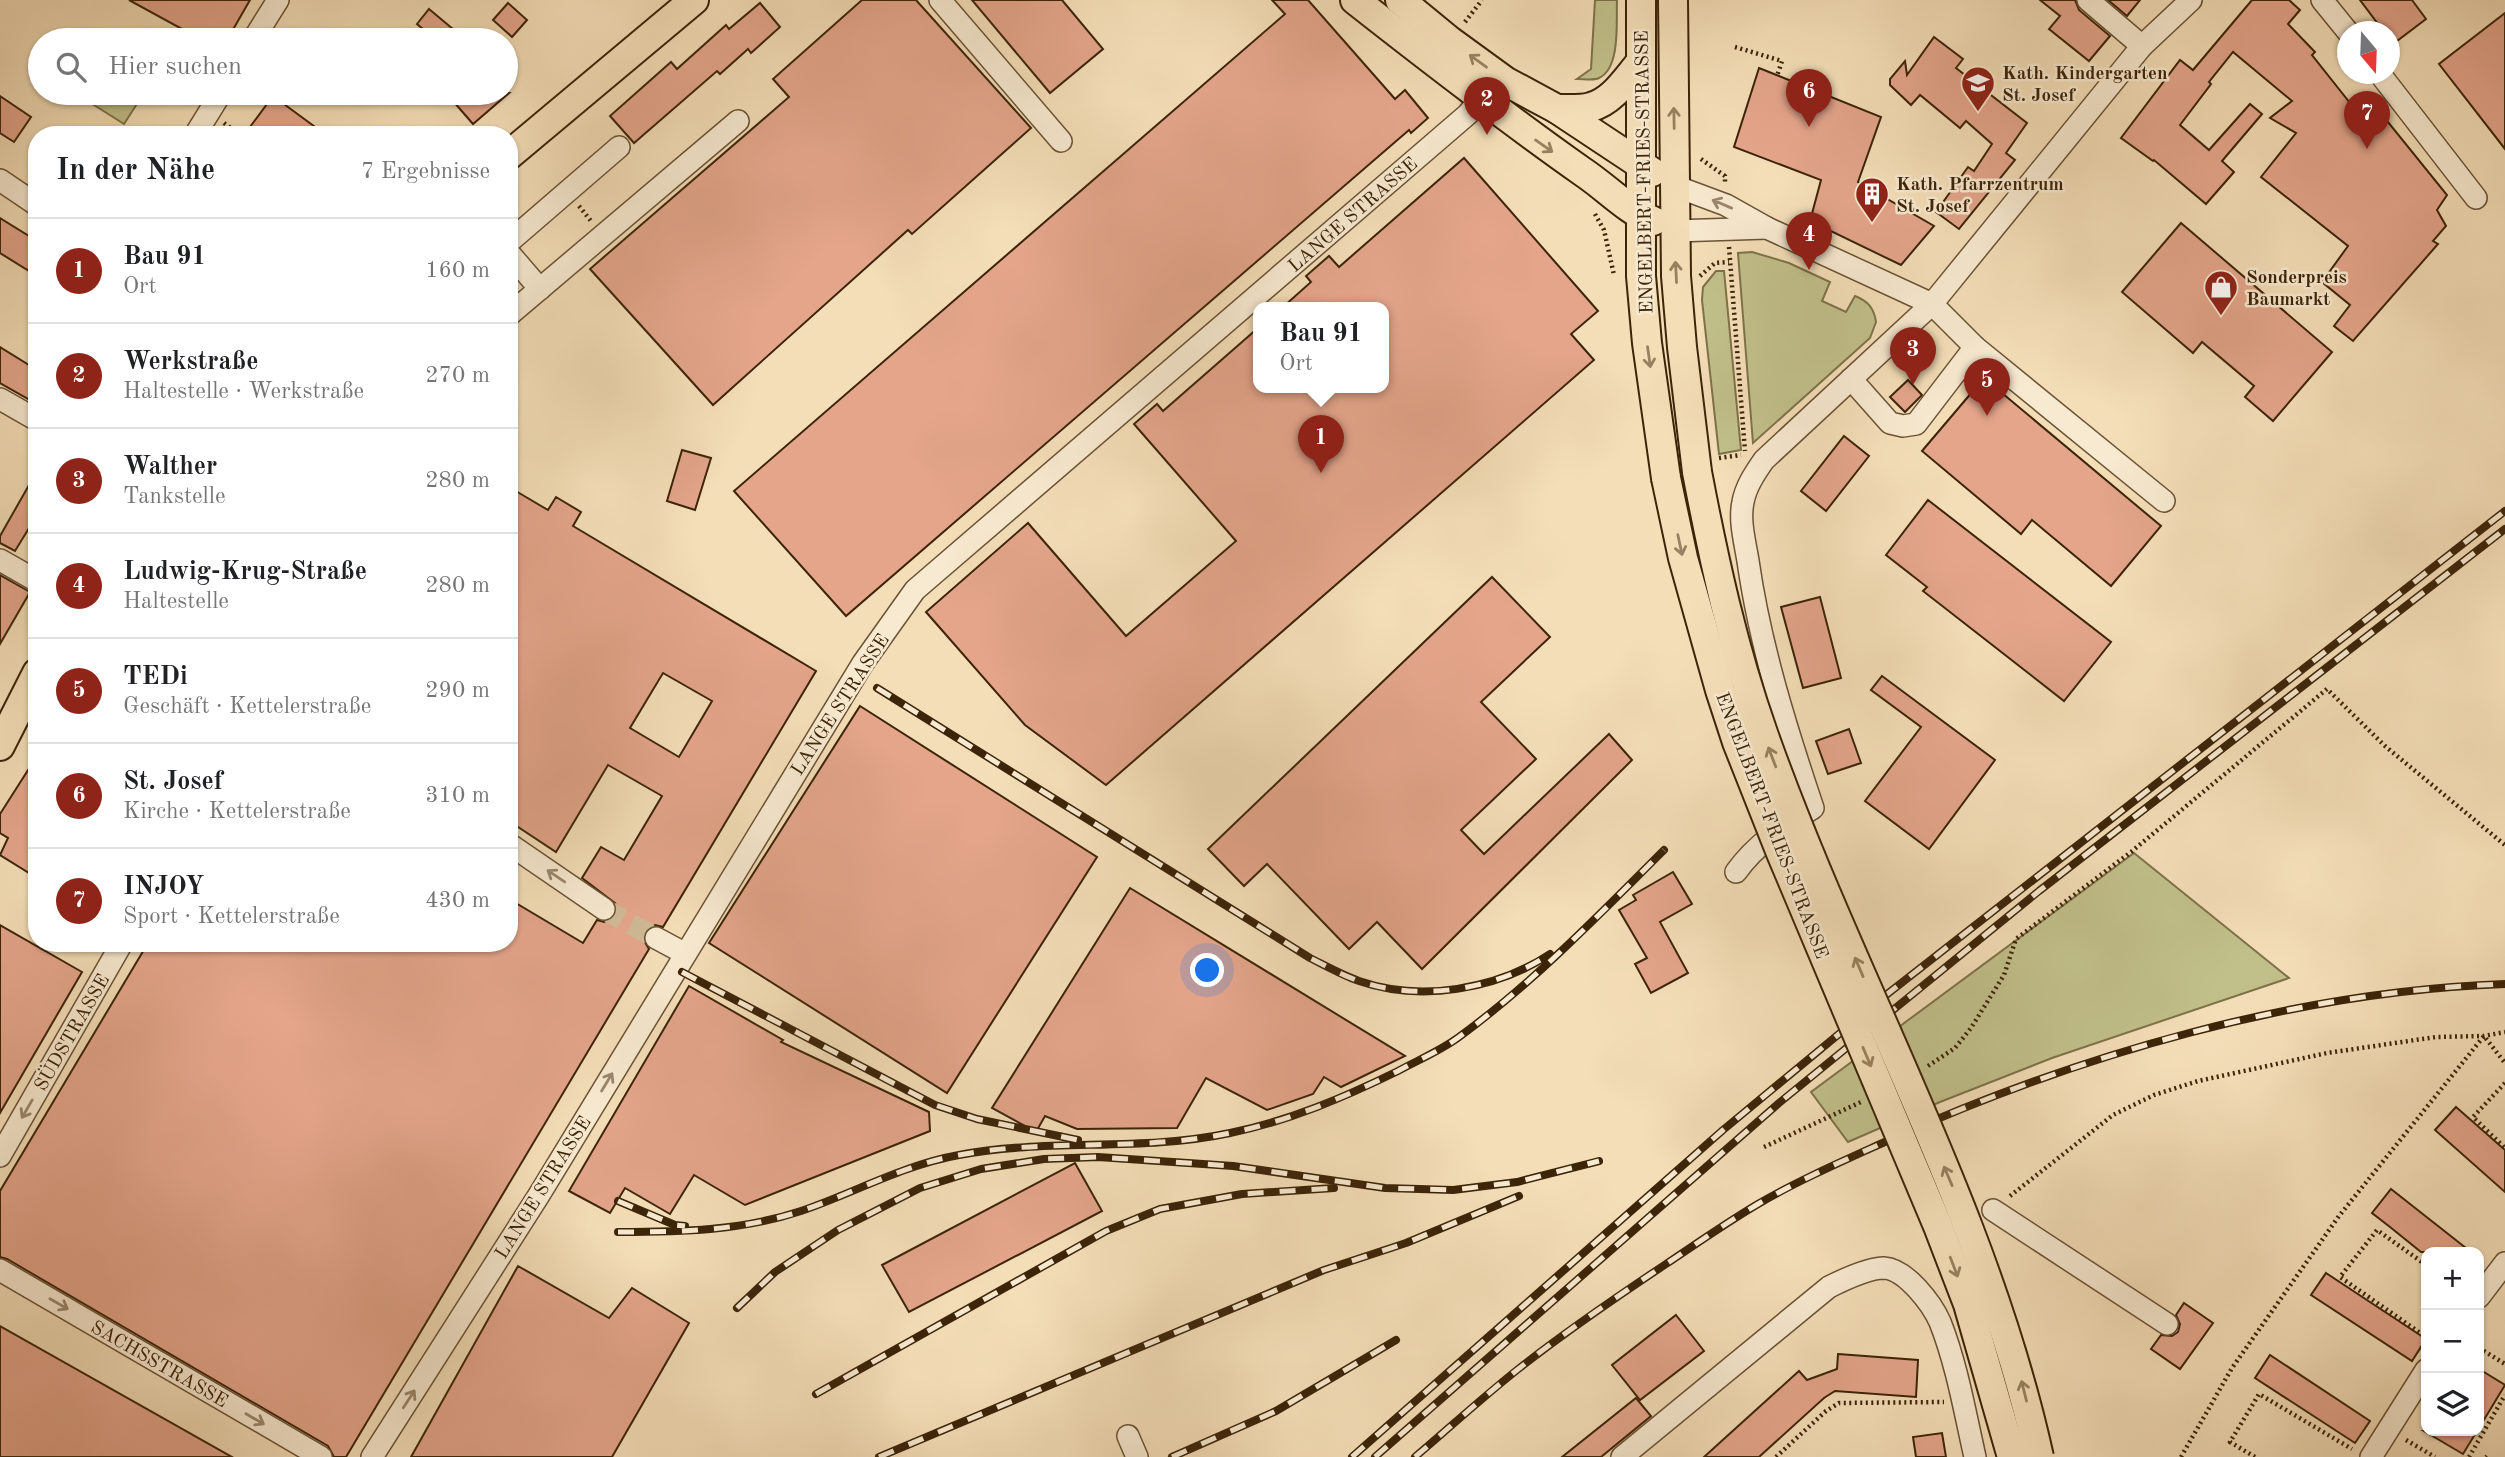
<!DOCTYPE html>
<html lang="de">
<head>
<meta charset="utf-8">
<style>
  :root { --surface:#fff; --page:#f6f6f6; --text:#202124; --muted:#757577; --line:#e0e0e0; --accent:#8f2418 }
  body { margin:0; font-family:"Old Standard TT",serif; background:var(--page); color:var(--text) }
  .controls { position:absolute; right:21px; bottom:21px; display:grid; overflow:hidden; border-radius:14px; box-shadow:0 2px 5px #0004 }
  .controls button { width:63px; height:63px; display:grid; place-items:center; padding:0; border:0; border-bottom:2px solid var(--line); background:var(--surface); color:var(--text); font:35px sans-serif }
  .compass { position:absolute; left:2337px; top:21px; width:63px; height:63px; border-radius:50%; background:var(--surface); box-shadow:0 2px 5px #0004; rotate:161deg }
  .you { position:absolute; left:1208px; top:971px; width:24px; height:24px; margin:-18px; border:5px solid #fff; border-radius:50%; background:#1a73e8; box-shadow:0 0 0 10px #1a73e833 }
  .badge { display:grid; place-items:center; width:46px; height:46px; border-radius:50%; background:var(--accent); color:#fff; font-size:23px; font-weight:700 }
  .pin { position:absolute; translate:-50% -58px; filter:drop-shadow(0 2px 4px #0008) }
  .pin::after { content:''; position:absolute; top:37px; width:24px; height:21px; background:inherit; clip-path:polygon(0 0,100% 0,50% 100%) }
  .popup { position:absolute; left:1253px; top:302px; width:136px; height:91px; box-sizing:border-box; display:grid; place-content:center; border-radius:14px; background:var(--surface); filter:drop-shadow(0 2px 5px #0005); font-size:23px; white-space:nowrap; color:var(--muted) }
  .popup b { font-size:26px; color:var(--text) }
  .popup::after { content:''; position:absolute; left:50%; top:100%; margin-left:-14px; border:14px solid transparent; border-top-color:var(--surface) }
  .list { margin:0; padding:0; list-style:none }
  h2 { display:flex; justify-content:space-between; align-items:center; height:91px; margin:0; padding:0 28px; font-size:30px }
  h2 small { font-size:23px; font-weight:400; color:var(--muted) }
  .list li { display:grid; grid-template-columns:46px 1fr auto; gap:21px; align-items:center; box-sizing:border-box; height:105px; padding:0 28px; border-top:2px solid var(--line) }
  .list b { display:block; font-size:26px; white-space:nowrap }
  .list p { margin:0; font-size:23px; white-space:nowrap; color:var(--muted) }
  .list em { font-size:23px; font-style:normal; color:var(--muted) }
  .icon { flex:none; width:38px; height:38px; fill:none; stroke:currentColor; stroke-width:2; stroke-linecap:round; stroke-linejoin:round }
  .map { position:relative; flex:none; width:2505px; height:1457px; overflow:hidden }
  .search { position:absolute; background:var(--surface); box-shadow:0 2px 5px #0004; left:28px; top:28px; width:490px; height:77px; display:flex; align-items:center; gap:18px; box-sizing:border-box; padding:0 24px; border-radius:38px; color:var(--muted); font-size:26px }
  .panel { position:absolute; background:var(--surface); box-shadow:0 2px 5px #0004; left:28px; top:126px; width:490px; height:826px; border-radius:28px }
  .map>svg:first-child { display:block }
  .green { fill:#c1c08b; stroke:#7e724a; stroke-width:2 }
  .building { fill:#e4a58b; stroke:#3c2408; stroke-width:2; fill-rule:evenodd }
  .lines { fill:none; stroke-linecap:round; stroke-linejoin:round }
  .minor-tunnel { stroke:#cfb995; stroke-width:21; stroke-dasharray:21 10; stroke-linecap:butt }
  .minor-casing { stroke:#6a5234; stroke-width:24 }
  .major-casing { stroke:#3c2408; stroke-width:32 }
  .path { stroke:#3c2408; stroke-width:4.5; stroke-dasharray:2 3.5; stroke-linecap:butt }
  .minor { stroke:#f8ead1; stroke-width:21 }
  .major { stroke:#f4deb8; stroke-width:28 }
  .rail-casing { stroke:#3c2408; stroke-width:8 }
  .rail { stroke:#f8ead1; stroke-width:5; stroke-dasharray:16; stroke-linecap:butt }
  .major-bridge-casing { stroke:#3c2408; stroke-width:32; stroke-linecap:butt }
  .major-bridge { stroke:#f4deb8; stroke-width:28 }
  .oneway { stroke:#988160 }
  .oneway2 { stroke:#9a876c }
  .labels { text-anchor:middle; stroke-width:5; stroke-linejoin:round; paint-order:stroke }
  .poi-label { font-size:19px; font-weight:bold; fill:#3c2408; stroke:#f8ead1; text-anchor:start }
  .street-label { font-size:19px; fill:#3c2408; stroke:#f8ead1 }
</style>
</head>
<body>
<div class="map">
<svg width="2505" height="1457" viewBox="0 0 2505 1457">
  <rect width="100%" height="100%" fill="#f4deb8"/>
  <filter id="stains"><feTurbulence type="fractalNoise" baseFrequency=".00286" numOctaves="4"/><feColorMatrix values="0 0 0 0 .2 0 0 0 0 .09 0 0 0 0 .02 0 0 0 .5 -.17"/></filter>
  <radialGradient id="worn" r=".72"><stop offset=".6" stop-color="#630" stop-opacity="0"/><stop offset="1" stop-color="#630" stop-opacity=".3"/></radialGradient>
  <g class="green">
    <path d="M 1595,0 L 1617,0 C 1616,21 1621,68 1599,78 C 1593,81 1584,79 1577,79 L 1591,69 Z"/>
    <polygon points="75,93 144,93 124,124"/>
    <path d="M 1752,252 L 1789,263 L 1830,282 L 1822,301 L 1846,312 L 1855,296 C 1868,301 1874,308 1876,322 L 1870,338 L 1753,443 L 1738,253 Z"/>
    <polygon points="1716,271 1724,271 1741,450 1719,454 1702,300 1703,287"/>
    <polygon points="2134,853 2289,978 2052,1058 1940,1102 1848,1142 1811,1092"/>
  </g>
  <g class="building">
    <polygon points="129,0 250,0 227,40 202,40"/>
    <polygon points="862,0 916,0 1031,128 912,234 908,230 713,405 590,269 789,97 773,79"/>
    <polygon points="972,0 1062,0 1103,49 1050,93"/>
    <polygon points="1272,0 1308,0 1395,99 1405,90 1428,118 1411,133 1409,130 846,616 734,491 1285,14"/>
    <polygon points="2040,0 2075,0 2079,10 2110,36 2089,61 2049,29 2060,16"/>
    <polygon points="2108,0 2140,0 2127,16"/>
    <polygon points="2252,0 2289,0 2300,10 2288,24 2315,52 2312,55 2354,108 2365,101 2379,120 2384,117 2447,195 2437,210 2446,226 2433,241 2438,244 2353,341 2334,326 2350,305 2322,282 2348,246 2261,177 2296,133 2270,118 2292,101 2233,52 2209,82 2211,84 2180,125 2209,150 2250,104 2262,114 2222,161 2234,172 2206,204 2154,160 2153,161 2121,138 2180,60 2193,70"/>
    <polygon points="2360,0 2412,0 2426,19 2393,44 2390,39 2390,32 2384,32"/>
    <polygon points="508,3 527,20 512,37 493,20"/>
    <polygon points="760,3 780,27 751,53 748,49 720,74 717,71 634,143 610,116 671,62 677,69 726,25 729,29"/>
    <polygon points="429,9 466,40 436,40 417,24"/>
    <polygon points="2505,13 2505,149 2439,64"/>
    <polygon points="1934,37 1963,59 1956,68 2027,123 2006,153 2015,160 1959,229 1936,212 1968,167 1974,171 1992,144 1966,121 1960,128 1920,95 1911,105 1890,85 1890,79 1905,61 1907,75"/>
    <polygon points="1759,68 1881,117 1858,182 1934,226 1901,265 1810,221 1821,180 1734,147"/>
    <polygon points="446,93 509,93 473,124"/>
    <polygon points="0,96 31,117 14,142 0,133"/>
    <polygon points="273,96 326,135 261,135 250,127"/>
    <polygon points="1464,158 1598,311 1571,334 1594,360 1106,785 1025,725 926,612 1028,523 1126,636 1236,541 1134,424 1157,404 1163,411 1258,328 1258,387 1384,387 1384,307 1283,307 1311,282 1306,276 1329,256 1339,267"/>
    <polygon points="0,218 37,241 37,276 0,253"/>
    <polygon points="2181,223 2332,352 2273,421 2245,397 2254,386 2202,342 2193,353 2122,292"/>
    <polygon points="0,347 37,370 37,404 0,383"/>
    <polygon points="1984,378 2161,526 2111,586 2032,520 2021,534 1922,451"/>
    <polygon points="1908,380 1922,395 1905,412 1890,397"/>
    <polygon points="1844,436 1869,456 1826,511 1801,491"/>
    <polygon points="682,450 711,458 695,510 667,501"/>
    <polygon points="37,471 37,515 15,551 0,543 0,536"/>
    <path d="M 509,487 L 548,510 L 556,497 L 581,512 L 573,526 L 816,671 L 663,927 L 655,925 L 645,931 L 643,939 L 649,949 L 346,1457 L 334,1457 L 328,1446 L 7,1259 L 0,1257 L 0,1191 L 148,943 L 509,943 L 509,899 L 583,943 L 597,920 L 604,922 L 614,917 L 617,909 L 615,903 L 582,878 L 601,847 L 624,860 L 662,796 L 608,765 L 556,852 L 509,821 ZM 663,673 L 712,701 L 679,757 L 630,728 Z"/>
    <polygon points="1928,500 2111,642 2064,701 1923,591 1927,587 1886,555"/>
    <polygon points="0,575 30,592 0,644"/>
    <polygon points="1492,577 1550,637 1481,702 1536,759 1461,830 1484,854 1609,734 1632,760 1422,969 1377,922 1349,949 1267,864 1244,886 1208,849"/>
    <polygon points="1820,597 1841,678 1803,688 1781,607"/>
    <polygon points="1882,676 1995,760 1929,849 1865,801 1921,727 1871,690"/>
    <polygon points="860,706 1097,857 947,1093 709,943"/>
    <polygon points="1849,729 1861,763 1828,774 1816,741"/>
    <polygon points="37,756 37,878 0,855 8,838 0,833 0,814"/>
    <polygon points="1673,872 1692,904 1660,922 1688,973 1651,993 1635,964 1647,958 1619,910 1636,900 1633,895"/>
    <polygon points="1130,888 1405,1056 1341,1087 1324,1077 1313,1094 1267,1110 1206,1078 1177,1128 1077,1129 1045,1116 1036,1132 992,1108"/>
    <polygon points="0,925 82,972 0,1113"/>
    <polygon points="689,986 783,1040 781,1042 929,1112 930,1131 745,1205 694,1175 670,1214 625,1188 610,1213 569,1191"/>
    <polygon points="2456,1107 2505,1150 2505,1192 2435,1130"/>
    <polygon points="1075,1163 1102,1211 909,1312 882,1265"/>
    <polygon points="2391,1189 2471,1252 2421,1252 2390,1227 2372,1213"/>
    <polygon points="518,1266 609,1318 632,1288 689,1323 612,1457 411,1457"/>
    <polygon points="2326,1273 2426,1339 2412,1361 2311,1295"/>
    <polygon points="2184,1303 2213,1323 2180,1369 2151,1349 2161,1335 2172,1336 2178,1332 2180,1324 2176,1315"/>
    <polygon points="1676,1315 1704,1351 1640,1400 1612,1365"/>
    <polygon points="0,1326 232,1457 0,1457"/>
    <polygon points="1838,1354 1918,1360 1916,1397 1835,1391 1824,1398 1759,1457 1704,1457 1799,1371 1807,1380 1837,1369"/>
    <polygon points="2270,1355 2370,1421 2355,1443 2255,1378"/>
    <polygon points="2479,1369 2505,1385 2479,1428"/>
    <polygon points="1636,1398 1651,1416 1601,1457 1562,1457"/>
    <polygon points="2424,1431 2477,1431 2463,1454"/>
    <polygon points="1942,1433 1946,1457 1916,1457 1913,1437"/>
  </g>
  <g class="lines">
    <polyline class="minor-tunnel" points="604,909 656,938"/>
    <g class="minor-casing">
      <g id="minor">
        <polyline points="940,0 1061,141"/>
        <polyline points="2088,0 2142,46"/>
        <polyline points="2322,0 2348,32"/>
        <polyline points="253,40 278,0"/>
        <polyline points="2380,74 2476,198"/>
        <polyline points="195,135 221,93"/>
        <polyline points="0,180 37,205"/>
        <polyline points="1675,186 1726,205 1767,228 1932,304 1975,347 2164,501"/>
        <polyline points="1675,231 1767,228"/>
        <polyline points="509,242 619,147"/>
        <polyline points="509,253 540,289"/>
        <polyline points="509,315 738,121"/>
        <polyline points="1851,379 1890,423 1903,426 1916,424 1975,347"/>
        <polyline points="0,399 37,420"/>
        <polyline points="0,560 37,581"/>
        <polyline points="509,844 604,909"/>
        <path d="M 1736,872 C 1757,843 1783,827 1813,808 C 1786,728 1760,645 1748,561 C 1745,542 1739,521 1743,502 C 1746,486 1755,473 1764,460 L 1932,304 L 2142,46 L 2191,0"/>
        <polyline points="656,938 684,953"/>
        <polyline points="0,1156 122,943"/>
        <polyline points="1993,1210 2167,1324"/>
        <polyline points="0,1270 321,1457"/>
        <polyline points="2479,1297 2505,1263"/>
        <polyline points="1128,1436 1137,1457"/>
        <polyline points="372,1457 539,1195 863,663 915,590 1439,139 1468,114 1480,99"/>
        <path d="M 1622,1457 L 1829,1287 C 1843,1280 1868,1268 1884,1268 C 1906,1269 1932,1304 1940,1322 C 1957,1365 1965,1413 1975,1457"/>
        <polyline points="2371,1457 2426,1370"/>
      </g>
    </g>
    <g class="major-casing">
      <g id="major">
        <path d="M 1355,0 C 1430,59 1505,117 1583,172 C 1607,188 1627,210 1653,221"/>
        <polyline points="1400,0 1450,41 1505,81 1557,109 1652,172"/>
        <polyline points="1641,0 1641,276 1647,343 1666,478"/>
        <polyline points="1673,0 1676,276 1682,347 1697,472"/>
        <path d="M 1557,109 C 1568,109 1581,110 1591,107 C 1613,101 1626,79 1640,63"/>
        <polyline points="509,155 694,0"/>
        <polyline points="0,746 37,673"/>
      </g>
    </g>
    <g class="path">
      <polyline points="1465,22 1482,0"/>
      <polyline points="1735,47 1782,61 1777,76"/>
      <polyline points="224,123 240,135"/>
      <polyline points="1701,159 1725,176 1725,183"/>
      <polyline points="579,206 591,221"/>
      <polyline points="1595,214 1604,230 1614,275"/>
      <polyline points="1729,247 1745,451"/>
      <polyline points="1700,276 1715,263 1729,262"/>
      <polyline points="1719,458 1741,455"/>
      <polyline points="1928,1066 1955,1048 1971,1028 2004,975 2016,939 2131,852 2327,689 2385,746 2505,845"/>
      <polyline points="2505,1083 2473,1117 2505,1148"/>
      <polyline points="1764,1147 1861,1102"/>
      <polyline points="2010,1196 2113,1115 2154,1095 2198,1081 2327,1053 2436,1037 2484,1036 2505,1032"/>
      <polyline points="2426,1265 2377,1230 2340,1277 2426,1337"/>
      <polyline points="2479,1348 2505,1364"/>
      <polyline points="2406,1440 2435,1457"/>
      <polyline points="1776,1457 1826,1411 1839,1403 1944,1402"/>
      <polyline points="2181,1457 2232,1368 2339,1216 2484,1036 2505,1063"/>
      <polyline points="2255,1457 2230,1442 2259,1394 2352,1449"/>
      <polyline points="2469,1457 2505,1395"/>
      <polyline points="2486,1457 2487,1456"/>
    </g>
    <use href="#minor" class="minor"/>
    <use href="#major" class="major"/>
    <g class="rail-casing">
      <g id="rail">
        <path d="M 877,688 L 1310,958 C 1326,966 1342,975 1359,981 C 1420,1002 1496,990 1550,954"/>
        <polyline points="682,972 935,1105 977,1119 1078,1140"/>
        <polyline points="618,1201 675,1225 685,1226"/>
        <path d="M 618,1232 C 680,1232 741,1231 801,1211 C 854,1193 903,1165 959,1155 C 1048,1138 1141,1152 1230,1133 C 1289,1121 1345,1097 1398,1071 C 1418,1060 1440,1051 1459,1037 C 1534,982 1598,916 1664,850"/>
        <polyline points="737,1308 775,1272 838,1230 920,1188 981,1169 1044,1159 1098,1157 1233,1166 1385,1188 1453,1190 1517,1182 1599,1161"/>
        <polyline points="816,1394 1106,1231 1160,1209 1242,1194 1334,1188"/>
        <polyline points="879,1457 1324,1270 1406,1243 1519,1196"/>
        <polyline points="1172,1457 1276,1411 1396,1340"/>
        <polyline points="1352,1457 1723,1130 1886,995 2505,511"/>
        <polyline points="1375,1457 1779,1103 2039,891 2505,529"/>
        <path d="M 1415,1457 C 1449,1428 1482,1398 1517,1370 C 1565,1332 1615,1298 1666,1264 C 1696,1244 1726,1223 1758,1204 C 1799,1180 1845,1160 1889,1140 C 2078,1055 2297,991 2505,984"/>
      </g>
    </g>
    <use href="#rail" class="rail"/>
    <g class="major-bridge-casing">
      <g id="major-bridge">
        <path d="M 1697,472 C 1714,561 1733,648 1763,733 C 1849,977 1983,1203 2039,1457"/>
        <polyline points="1666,478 1683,558 1720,690 1737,742 1781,853 1938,1226 1968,1304 2012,1457"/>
      </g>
    </g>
    <use href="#major-bridge" class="major-bridge"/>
  </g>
  <defs><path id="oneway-shaft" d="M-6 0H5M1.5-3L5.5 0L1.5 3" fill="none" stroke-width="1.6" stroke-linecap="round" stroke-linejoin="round" transform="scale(1.75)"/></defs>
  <g class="oneway">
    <use href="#oneway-shaft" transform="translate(1478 61) rotate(-144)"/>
    <use href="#oneway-shaft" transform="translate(1674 118) rotate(-91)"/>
    <use href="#oneway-shaft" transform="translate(1544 146) rotate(35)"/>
    <use href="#oneway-shaft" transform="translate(1676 272) rotate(-93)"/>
    <use href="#oneway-shaft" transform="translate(1649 357) rotate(82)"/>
    <use href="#oneway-shaft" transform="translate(1680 545) rotate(78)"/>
    <use href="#oneway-shaft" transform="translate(1772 757) rotate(-111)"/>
    <use href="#oneway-shaft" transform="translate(1859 967) rotate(-113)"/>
    <use href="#oneway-shaft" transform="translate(1867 1057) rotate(67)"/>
    <use href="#oneway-shaft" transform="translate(1948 1176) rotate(-113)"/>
    <use href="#oneway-shaft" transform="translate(1954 1267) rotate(69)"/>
    <use href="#oneway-shaft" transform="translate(2024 1391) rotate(-104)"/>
  </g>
  <g class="oneway2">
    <use href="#oneway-shaft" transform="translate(1722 204) rotate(-157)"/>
    <use href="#oneway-shaft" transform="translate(556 876) rotate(-146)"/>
    <use href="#oneway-shaft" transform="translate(607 1082) rotate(-59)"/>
    <use href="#oneway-shaft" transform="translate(27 1109) rotate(120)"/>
    <use href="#oneway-shaft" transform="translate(59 1304) rotate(30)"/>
    <use href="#oneway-shaft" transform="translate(409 1399) rotate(-57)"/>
    <use href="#oneway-shaft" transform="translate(255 1419) rotate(30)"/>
  </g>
  <defs>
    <g id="school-pin" transform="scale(1.75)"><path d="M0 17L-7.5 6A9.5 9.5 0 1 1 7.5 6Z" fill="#8f2418" stroke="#f8ead1"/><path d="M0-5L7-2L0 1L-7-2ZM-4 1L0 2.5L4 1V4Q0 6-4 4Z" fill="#fff"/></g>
    <g id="building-pin" transform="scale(1.75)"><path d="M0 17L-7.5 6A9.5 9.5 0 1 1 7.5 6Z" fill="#8f2418" stroke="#f8ead1"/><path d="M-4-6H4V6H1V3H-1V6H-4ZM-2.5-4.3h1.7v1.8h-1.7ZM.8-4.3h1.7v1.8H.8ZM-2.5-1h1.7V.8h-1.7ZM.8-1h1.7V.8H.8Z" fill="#fff"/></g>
    <g id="shop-pin" transform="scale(1.75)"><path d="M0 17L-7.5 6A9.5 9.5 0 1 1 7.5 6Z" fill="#8f2418" stroke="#f8ead1"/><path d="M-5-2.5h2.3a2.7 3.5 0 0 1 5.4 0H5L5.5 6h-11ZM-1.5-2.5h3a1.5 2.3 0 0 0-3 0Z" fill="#fff"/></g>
  </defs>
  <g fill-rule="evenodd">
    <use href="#school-pin" x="1978" y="83"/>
    <use href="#building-pin" x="1872" y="194"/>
    <use href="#shop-pin" x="2221" y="287"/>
  </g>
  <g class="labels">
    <g class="poi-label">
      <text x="2002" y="79">Kath. Kindergarten<tspan x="2002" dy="22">St. Josef</tspan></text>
      <text x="1896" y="190">Kath. Pfarrzentrum<tspan x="1896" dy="22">St. Josef</tspan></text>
      <text x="2246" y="283">Sonderpreis<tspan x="2246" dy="22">Baumarkt</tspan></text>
    </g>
    <g class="street-label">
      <text transform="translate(1643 172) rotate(-91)" y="7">ENGELBERT-FRIES-STRASSE</text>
      <text transform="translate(1352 214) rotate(-41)" y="7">LANGE STRASSE</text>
      <text transform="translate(839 704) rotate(-57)" y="7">LANGE STRASSE</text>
      <text transform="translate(1773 825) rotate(69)" y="7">ENGELBERT-FRIES-STRASSE</text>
      <text transform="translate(71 1032) rotate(-60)" y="7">SÜDSTRASSE</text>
      <text transform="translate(542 1187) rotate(-58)" y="7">LANGE STRASSE</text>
      <text transform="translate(160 1363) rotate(30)" y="7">SACHSSTRASSE</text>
    </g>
  </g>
  <rect width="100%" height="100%" filter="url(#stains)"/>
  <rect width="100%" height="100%" fill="url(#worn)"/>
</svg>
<div class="controls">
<button>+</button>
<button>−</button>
<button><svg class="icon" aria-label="layers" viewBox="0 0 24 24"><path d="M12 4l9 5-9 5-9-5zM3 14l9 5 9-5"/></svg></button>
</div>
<svg class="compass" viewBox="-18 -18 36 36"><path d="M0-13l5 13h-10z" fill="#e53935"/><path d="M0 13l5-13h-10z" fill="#757577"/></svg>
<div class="you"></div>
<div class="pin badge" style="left:1321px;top:473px">1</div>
<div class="popup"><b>Bau 91</b>Ort</div>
<div class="pin badge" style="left:1487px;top:135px">2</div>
<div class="pin badge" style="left:1913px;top:385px">3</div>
<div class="pin badge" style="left:1809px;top:270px">4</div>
<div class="pin badge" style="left:1987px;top:416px">5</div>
<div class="pin badge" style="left:1809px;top:127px">6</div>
<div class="pin badge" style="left:2367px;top:149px">7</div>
<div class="search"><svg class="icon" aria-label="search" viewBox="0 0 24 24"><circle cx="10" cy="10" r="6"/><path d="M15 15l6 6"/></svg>Hier suchen</div>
<section class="panel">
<h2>In der Nähe<small>7 Ergebnisse</small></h2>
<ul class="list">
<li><span class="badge">1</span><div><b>Bau 91</b><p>Ort</p></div><em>160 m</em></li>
<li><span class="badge">2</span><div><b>Werkstraße</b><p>Haltestelle · Werkstraße</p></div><em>270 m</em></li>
<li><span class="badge">3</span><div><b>Walther</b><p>Tankstelle</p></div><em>280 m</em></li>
<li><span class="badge">4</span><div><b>Ludwig-Krug-Straße</b><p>Haltestelle</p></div><em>280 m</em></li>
<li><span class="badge">5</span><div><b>TEDi</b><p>Geschäft · Kettelerstraße</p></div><em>290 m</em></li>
<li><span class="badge">6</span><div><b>St. Josef</b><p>Kirche · Kettelerstraße</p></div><em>310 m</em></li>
<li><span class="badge">7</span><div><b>INJOY</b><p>Sport · Kettelerstraße</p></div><em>430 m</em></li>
</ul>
</section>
</div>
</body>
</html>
